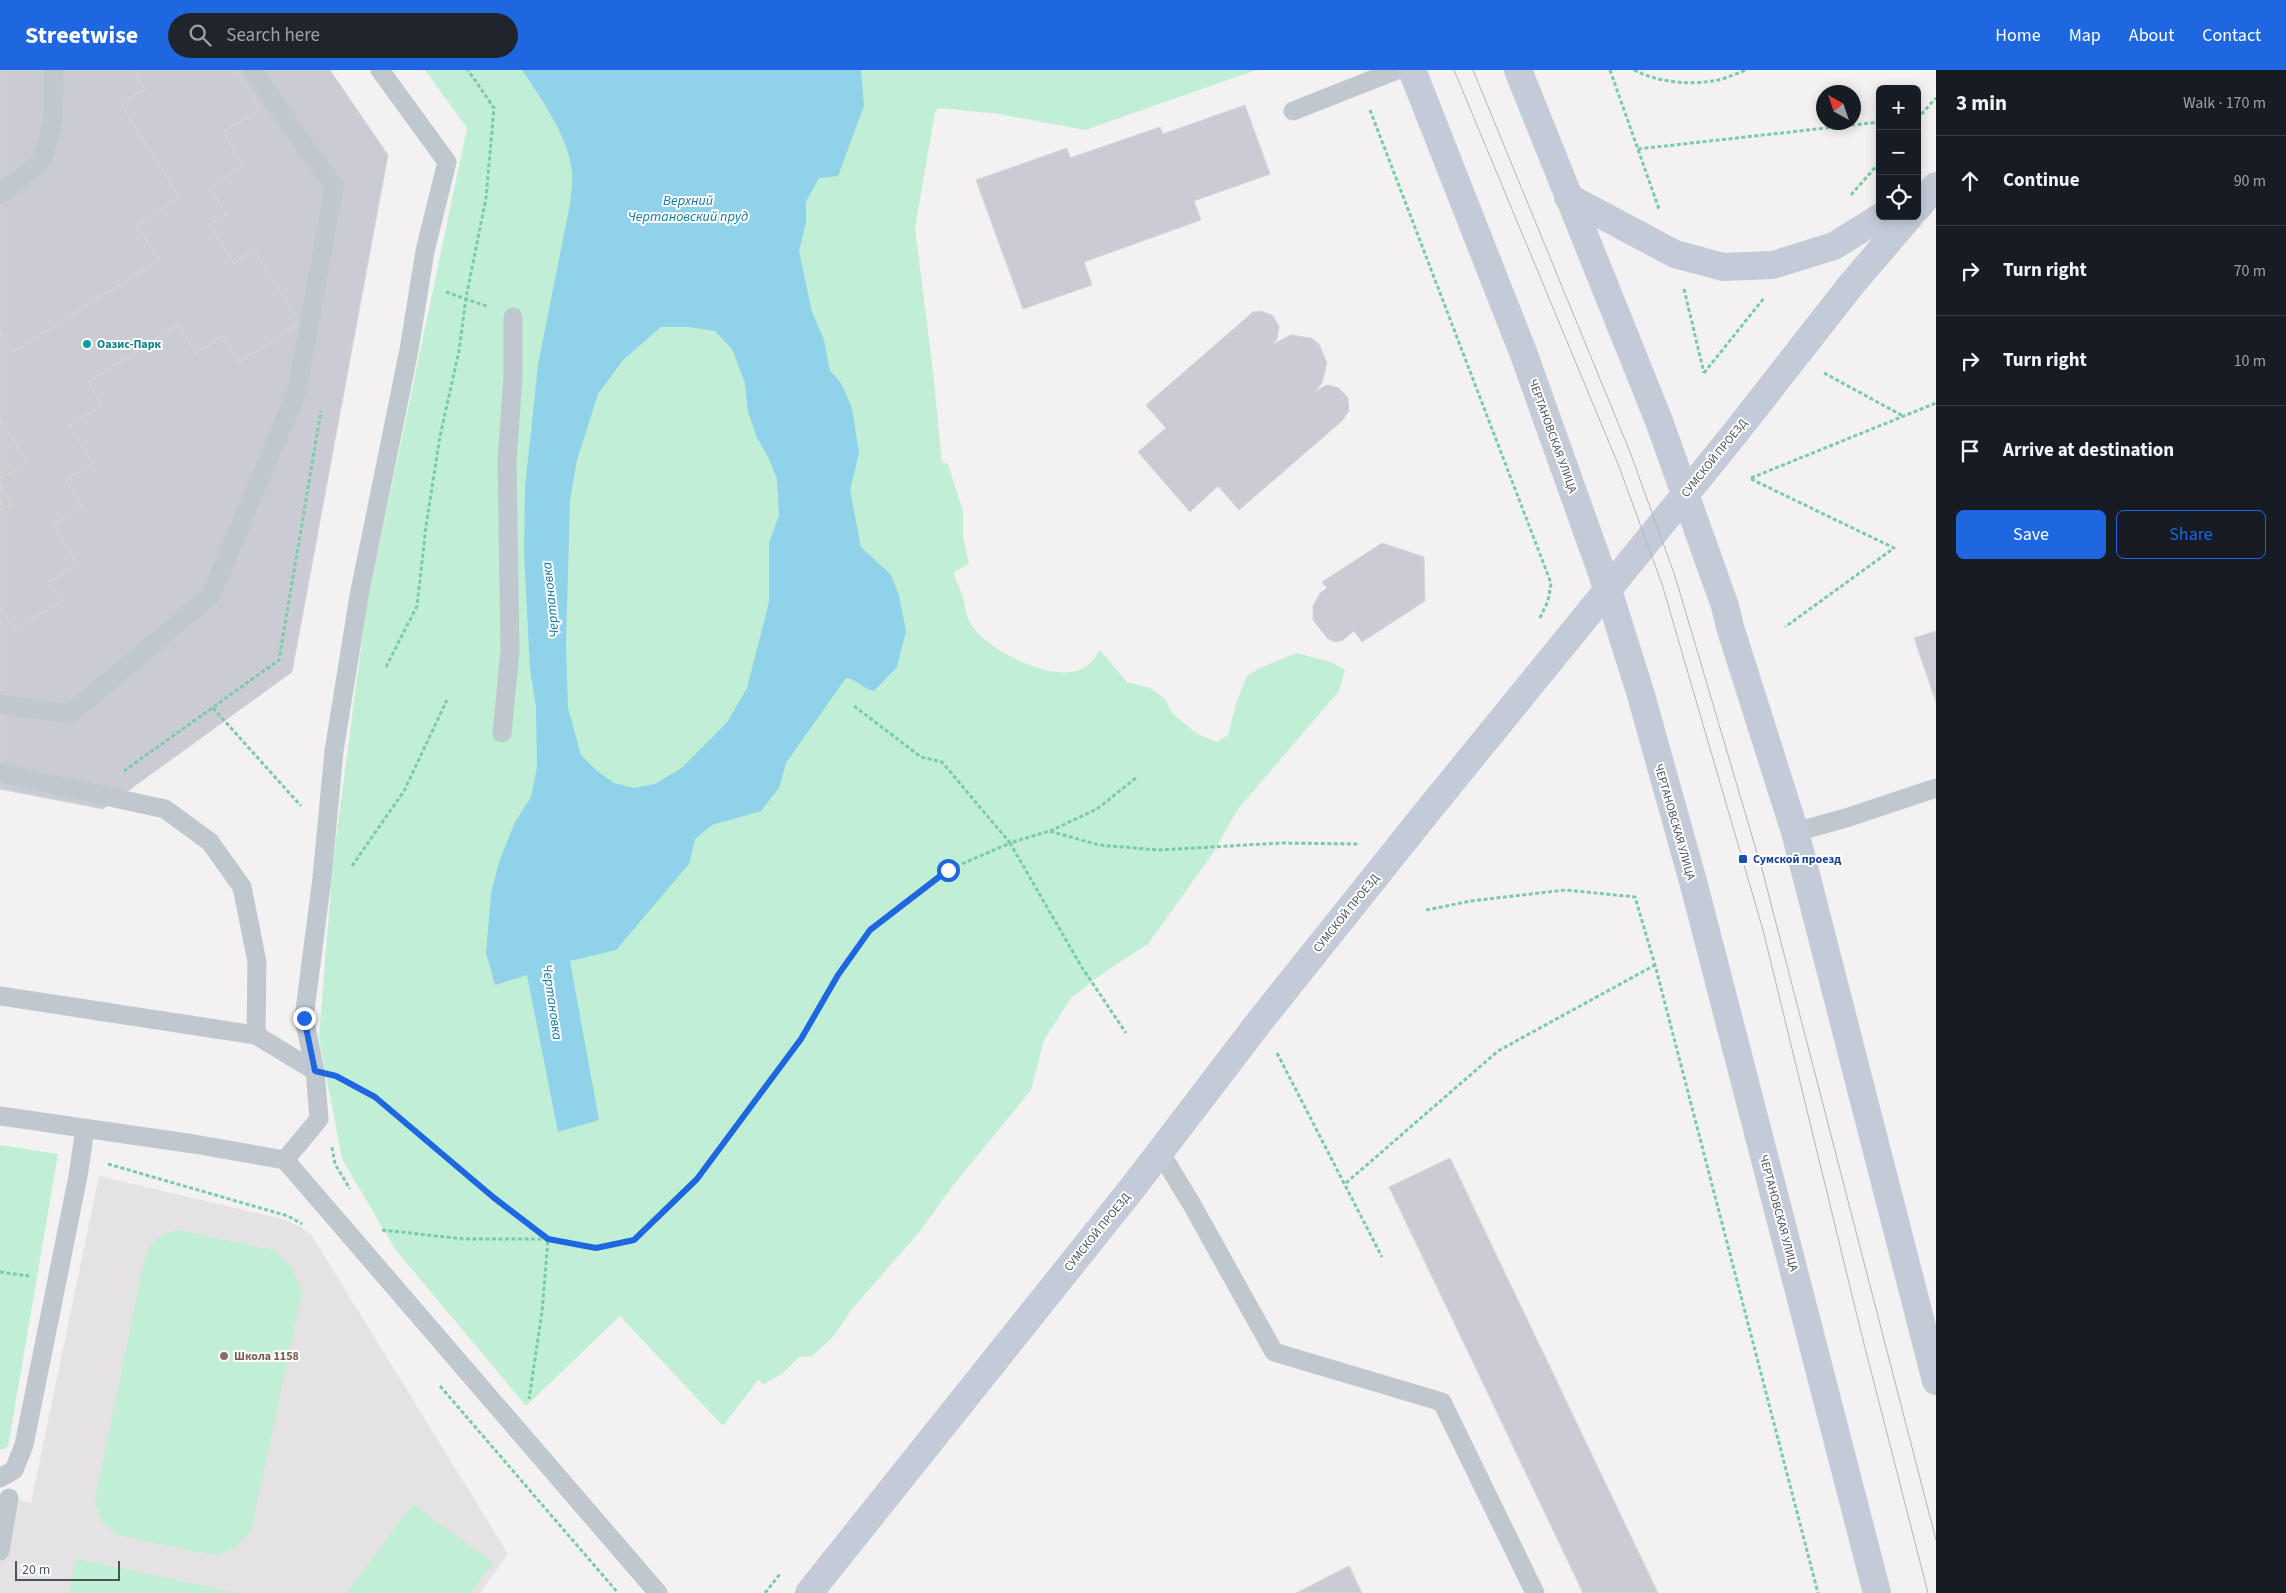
<!DOCTYPE html>
<html lang="en">
<head>
<meta charset="utf-8">
<style>
  :root { --surface:#171b24; --page:#20242c; --text:#f1f3f6; --muted:#9ea1a6; --line:#363941; --accent:#1e67e0 }
  body { margin:0; font-family:"Source Sans 3",sans-serif; background:var(--page); color:var(--text) }
  .controls { position:absolute; right:15px; top:15px; display:grid; overflow:hidden; border-radius:8px; box-shadow:0 2px 12px #0003 }
  .controls button { width:45px; height:45px; display:grid; place-items:center; padding:0; border:0; border-bottom:1px solid var(--line); background:var(--surface); color:var(--text); font:25px sans-serif }
  .compass { position:absolute; left:1816px; top:15px; width:45px; height:45px; border-radius:50%; background:var(--surface); box-shadow:0 2px 12px #0003; rotate:320deg }
  .scale { position:absolute; left:15px; bottom:12px; width:105px; box-sizing:border-box; padding-left:5px; border:2px solid #49535e; border-top:0; font-size:14px; line-height:18px; white-space:nowrap; color:#49535e; -webkit-text-stroke:4px #fff; paint-order:stroke }
  .stop { position:absolute; width:15px; height:15px; margin:-11px; border:4px solid #1e67e0; border-radius:50%; background:#fff }
  .stop.end { background:#1e67e0; border-color:#fff; box-shadow:0 1px 5px #0008 }
  .list { margin:0; padding:0; list-style:none }
  h2 { display:flex; justify-content:space-between; align-items:center; height:65px; margin:0; padding:0 20px; font-size:21px }
  h2 small { font-size:16px; font-weight:400; color:var(--muted) }
  .list li { display:grid; grid-template-columns:32px 1fr auto; gap:15px; align-items:center; box-sizing:border-box; height:90px; padding:0 20px; border-top:1px solid var(--line) }
  .list b { display:block; font-size:19px; white-space:nowrap }
  .list em { font-size:16px; font-style:normal; color:var(--muted) }
  .actions { display:flex; gap:10px; padding:15px 20px }
  .actions a { flex:1; padding:11px 0; border:1px solid var(--accent); border-radius:8px; text-align:center; font-size:18px; color:var(--accent) }
  .actions .main { background:var(--accent); color:#fff }
  .icon { flex:none; width:28px; height:28px; fill:none; stroke:currentColor; stroke-width:2; stroke-linecap:round; stroke-linejoin:round }
  .map { position:relative; flex:none; width:1936px; height:1523px; overflow:hidden }
  header { display:flex; align-items:center; gap:30px; box-sizing:border-box; height:70px; padding:0 25px; background:var(--accent); color:#fff }
  header strong { font-size:24px }
  nav { display:flex; gap:28px; margin-inline-start:auto; font-size:18px }
  .search { width:350px; height:45px; background:var(--page); display:flex; align-items:center; gap:12px; box-sizing:border-box; padding:0 18px; border-radius:28px; color:var(--muted); font-size:19px }
  main { display:flex }
  aside { flex:1; background:var(--surface) }
  .map>svg:first-child { display:block }
  .education { fill:#e4e2e3 }
  .green { fill:#c1efd5 }
  .water { fill:#8fd2ea; fill-rule:evenodd }
  .building { fill:#cbccd3; stroke:#d5d6dc }
  .lines { fill:none; stroke-linecap:round; stroke-linejoin:round }
  .path { stroke:#7acca8; stroke-width:3; stroke-dasharray:4 2.5; stroke-linecap:butt }
  .lane { stroke:#bfc7cf; stroke-width:19 }
  .secondary { stroke:#c2cbd7; stroke-width:28 }
  .tram { stroke:#b3b5bb; stroke-width:1 }
  .route { stroke:#1e67e0; stroke-width:6 }
  .culture-dot { fill:#0f9aa8; stroke:#fff; stroke-width:2 }
  .transit-dot { fill:#1a4fb4; stroke:#fff; stroke-width:2 }
  .education-dot { fill:#8d6e63; stroke:#fff; stroke-width:2 }
  .labels { text-anchor:middle; stroke-width:4; stroke-linejoin:round; paint-order:stroke }
  .culture-label { font-size:12px; font-weight:bold; fill:#0d838f; stroke:#fff; text-anchor:start }
  .street-label { font-size:12px; fill:#49535e; stroke:#fff }
  .transit-label { font-size:12px; font-weight:bold; fill:#164399; stroke:#fff; text-anchor:start }
  .education-label { font-size:12px; font-weight:bold; fill:#785e54; stroke:#fff; text-anchor:start }
  .water-label { font-size:14px; font-style:italic; fill:#107aa2; stroke:#fff }
</style>
</head>
<body>
<header>
<strong>Streetwise</strong>
<div class="search"><svg class="icon" aria-label="search" viewBox="0 0 24 24"><circle cx="10" cy="10" r="6"/><path d="M15 15l6 6"/></svg>Search here</div>
<nav><a>Home</a><a>Map</a><a>About</a><a>Contact</a></nav>
</header>
<main>
<div class="map">
<svg width="1936" height="1523" viewBox="0 0 1936 1523">
  <rect width="100%" height="100%" fill="#f3f1f1"/>
  <polygon class="education" points="99,1106 282,1149 301,1157 312,1166 508,1484 480,1523 0,1523 0,1426 31,1433"/>
  <g class="green">
    <path d="M 425,0 L 1256,0 L 1085,60 L 999,44 L 939,38 L 935,42 L 915,158 L 933,301 L 942,392 L 948,394 L 963,441 L 963,467 L 969,494 L 954,502 C 956,514 961,518 963,527 C 966,542 966,550 977,562 C 996,584 1058,615 1085,597 C 1091,594 1096,586 1100,580 L 1127,612 L 1150,618 L 1165,629 L 1172,643 L 1197,664 L 1217,672 L 1228,665 L 1237,630 L 1247,606 L 1260,598 L 1296,583 L 1331,592 L 1345,600 L 1339,621 L 1238,739 L 1213,783 L 1148,874 L 1103,903 L 1071,928 L 1044,970 L 1031,1020 L 951,1118 L 921,1160 L 852,1239 L 833,1267 L 812,1286 L 799,1287 L 783,1303 L 764,1314 L 758,1310 L 723,1356 L 620,1246 L 526,1336 L 395,1179 L 342,1089 L 319,968 L 333,792 L 366,539 L 467,58 Z"/>
    <polygon points="0,1075 58,1084 8,1377 0,1380"/>
    <path d="M 178,1160 L 273,1180 L 293,1199 L 302,1222 L 251,1461 L 234,1479 L 213,1485 L 116,1465 L 102,1451 L 95,1431 L 145,1187 C 151,1170 161,1164 178,1160 Z"/>
    <polygon points="413,1434 493,1493 470,1523 347,1523"/>
    <polygon points="76,1489 239,1523 69,1523"/>
  </g>
  <path class="water" d="M 522,0 L 861,0 L 864,36 L 838,106 L 819,108 L 806,132 L 806,153 L 799,181 L 812,242 L 824,270 L 830,301 L 841,313 L 852,338 L 859,383 L 850,420 L 861,477 L 891,505 L 899,525 L 906,561 L 897,597 L 874,621 C 863,619 857,609 846,608 L 786,693 L 779,718 L 761,741 L 712,755 L 695,769 L 689,794 L 616,880 L 570,891 L 599,1050 L 558,1062 L 527,905 L 495,915 L 486,883 L 491,823 L 499,792 L 515,752 L 531,727 L 537,697 L 536,636 L 530,600 L 524,482 L 525,417 L 538,295 L 569,139 C 571,126 573,114 572,101 C 568,66 541,28 522,0 ZM 661,257 L 689,257 L 715,261 L 732,279 L 745,313 L 748,342 L 757,368 L 769,389 L 777,409 L 779,445 L 769,473 L 769,532 L 747,618 L 728,651 L 683,697 L 655,714 L 634,718 L 614,713 L 597,701 L 581,685 L 568,638 L 566,575 L 570,430 L 577,390 L 598,324 L 623,290 Z"/>
  <g class="building">
    <polygon points="0,0 330,0 388,85 292,602 103,739 0,719"/>
    <polygon points="133,0 236,0 260,39 223,62 244,96 210,118 227,144 209,155 234,194 254,180 300,253 239,292 223,266 196,283 178,255 88,312 102,335 69,356 93,394 66,410 82,436 53,454 77,494 49,512 61,531 15,560 0,537 0,441 12,434 0,415 0,409 27,392 0,350 0,262 13,282 159,190 137,156 180,128 121,34 145,19"/>
    <polygon points="1245,35 1270,104 1194,131 1201,150 1084,192 1092,215 1023,239 976,110 1067,78 1070,88 1160,57 1163,64"/>
    <polygon points="1260,241 1272,245 1279,256 1277,269 1273,274 1291,265 1311,268 1319,274 1327,293 1322,313 1315,321 1327,315 1339,318 1348,328 1349,341 1342,351 1239,440 1218,416 1190,442 1138,382 1166,358 1146,335 1253,242"/>
    <polygon points="1382,473 1424,487 1425,531 1362,572 1354,561 1343,570 1336,572 1328,569 1313,550 1313,536 1320,523 1327,518 1322,512"/>
    <polygon points="1936,561 1936,632 1914,568"/>
    <polygon points="1450,1088 1658,1523 1583,1523 1460,1265 1389,1117"/>
    <polygon points="1349,1496 1362,1523 1296,1523"/>
  </g>
  <g class="lines">
    <g class="path">
      <polyline points="1610,0 1659,139"/>
      <path d="M 1634,0 C 1657,12 1687,15 1712,11 C 1723,10 1735,4 1746,0"/>
      <polyline points="1370,40 1551,513 1548,531 1539,550"/>
      <polyline points="1917,49 1936,28"/>
      <polyline points="1638,79 1880,52"/>
      <polyline points="1851,125 1880,92"/>
      <polyline points="1684,219 1704,303"/>
      <polyline points="446,222 489,237"/>
      <polyline points="1704,303 1764,228"/>
      <polyline points="1824,303 1903,346"/>
      <polyline points="1751,408 1936,333"/>
      <polyline points="1751,409 1894,478 1785,557"/>
      <polyline points="386,597 417,536 426,456 440,366 459,281 466,228 486,128 494,38 468,0"/>
      <polyline points="854,636 921,687 942,692 1010,773 1049,761 1099,775 1158,780 1282,773 1360,774"/>
      <polyline points="213,638 301,736"/>
      <polyline points="124,701 279,590 321,341"/>
      <polyline points="1050,761 1097,739 1137,707"/>
      <polyline points="352,796 404,721 447,630"/>
      <polyline points="1426,840 1471,831 1566,820 1635,827 1655,895 1818,1523"/>
      <polyline points="1277,983 1382,1187"/>
      <polyline points="344,1011 375,1027 493,1127 548,1169 596,1178 634,1170 697,1109 801,969 838,905 869,860 948,800 1010,773 1081,896 1126,963"/>
      <polyline points="332,1077 335,1094 350,1119"/>
      <polyline points="108,1094 288,1146 302,1154"/>
      <polyline points="1346,1113 1498,981 1655,895"/>
      <polyline points="382,1160 464,1169 548,1169 542,1242 529,1329"/>
      <polyline points="0,1202 29,1206"/>
      <polyline points="440,1316 618,1523"/>
      <polyline points="765,1523 780,1504"/>
    </g>
    <g class="lane">
      <polyline points="1293,41 1397,0"/>
      <polyline points="0,125 43,90 53,49 54,0"/>
      <polyline points="0,634 70,644 211,525 297,321 334,117 252,0"/>
      <polyline points="502,663 510,581 507,391 513,307 513,247"/>
      <polyline points="0,703 165,739 210,772 242,817 257,892 256,965 315,1001 319,1049 285,1090"/>
      <polyline points="1795,762 1846,748 1936,718"/>
      <polyline points="0,926 256,965"/>
      <polyline points="315,1001 304,948 322,808 334,681 359,526 409,280 425,181 447,92 380,0"/>
      <polyline points="0,1046 194,1074 285,1090 658,1523"/>
      <polyline points="1160,1082 1191,1133 1274,1282 1442,1332 1535,1523"/>
      <polyline points="0,1408 14,1400 24,1375 78,1106 85,1059"/>
      <polyline points="0,1481 9,1428"/>
    </g>
    <g class="secondary">
      <polyline points="1412,0 1523,282 1608,520 1641,625 1694,815 1877,1523"/>
      <polyline points="1518,0 1659,351 1725,536 1730,557 1795,762 1936,1311"/>
      <polyline points="1568,127 1675,184 1723,197 1773,195 1834,176 1882,146"/>
      <polyline points="1917,138 1936,116"/>
      <polyline points="809,1523 1134,1116 1260,951 1431,737 1732,367 1851,215 1910,146"/>
    </g>
    <g class="tram">
      <polyline points="1454,0 1618,394 1662,514 1763,860 1861,1262 1928,1523"/>
      <polyline points="1473,0 1630,382 1675,506 1763,803 1936,1470"/>
    </g>
  </g>
  <g class="lines">
    <polyline class="route" points="304,948 315,1001 336,1006 375,1027 493,1127 548,1169 596,1178 634,1170 697,1109 801,969 838,905 870,860 948,800"/>
  </g>
  <circle class="culture-dot" cx="87" cy="274" r="5"/>
  <rect class="transit-dot" x="1738" y="784" width="10" height="10" rx="2.5"/>
  <circle class="education-dot" cx="224" cy="1286" r="5"/>
  <g class="labels">
    <g class="culture-label">
      <text x="97" y="278">Оазис-Парк</text>
    </g>
    <g class="street-label">
      <text transform="translate(1553 366) rotate(70)" y="4">ЧЕРТАНОВСКАЯ УЛИЦА</text>
      <text transform="translate(1714 388) rotate(-51)" y="4">СУМСКОЙ ПРОЕЗД</text>
      <text transform="translate(1675 752) rotate(74)" y="4">ЧЕРТАНОВСКАЯ УЛИЦА</text>
      <text transform="translate(1346 843) rotate(-51)" y="4">СУМСКОЙ ПРОЕЗД</text>
      <text transform="translate(1779 1143) rotate(75)" y="4">ЧЕРТАНОВСКАЯ УЛИЦА</text>
      <text transform="translate(1097 1162) rotate(-51)" y="4">СУМСКОЙ ПРОЕЗД</text>
    </g>
    <g class="transit-label">
      <text x="1753" y="793">Сумской проезд</text>
    </g>
    <g class="education-label">
      <text x="234" y="1290">Школа 1158</text>
    </g>
    <g class="water-label">
      <text x="688" y="135">Верхний<tspan x="688" dy="16">Чертановский пруд</tspan></text>
      <text transform="translate(550 530) rotate(-96)" y="5">Чертановка</text>
      <text transform="translate(553 932) rotate(82)" y="5">Чертановка</text>
    </g>
  </g>
</svg>
<div class="controls">
<button>+</button>
<button>−</button>
<button><svg class="icon" aria-label="locate" viewBox="0 0 24 24"><circle cx="12" cy="12" r="6"/><path d="M12 2v4M12 18v4M2 12h4M18 12h4"/></svg></button>
</div>
<svg class="compass" viewBox="-18 -18 36 36"><path d="M0-13l5 13h-10z" fill="#e53935"/><path d="M0 13l5-13h-10z" fill="#9ea1a6"/></svg>
<div class="scale">20 m</div>
<div class="stop" style="left:948px;top:800px"></div>
<div class="stop end" style="left:304px;top:948px"></div>
</div>
<aside>
<h2>3 min<small>Walk · 170 m</small></h2>
<ul class="list">
<li><svg class="icon" aria-label="ahead" viewBox="0 0 24 24"><path d="M12 20V5M6 11l6-6 6 6"/></svg><div><b>Continue</b></div><em>90 m</em></li>
<li><svg class="icon" aria-label="right" viewBox="0 0 24 24"><path d="M7 20v-9h11M14 6l5 5-5 5"/></svg><div><b>Turn right</b></div><em>70 m</em></li>
<li><svg class="icon" aria-label="right" viewBox="0 0 24 24"><path d="M7 20v-9h11M14 6l5 5-5 5"/></svg><div><b>Turn right</b></div><em>10 m</em></li>
<li><svg class="icon" aria-label="arrive" viewBox="0 0 24 24"><path d="M6 21V4h12l-3 4 3 4H6"/></svg><div><b>Arrive at destination</b></div></li>
</ul>
<div class="actions"><a class="main">Save</a><a>Share</a></div>
</aside>
</main>
</body>
</html>
